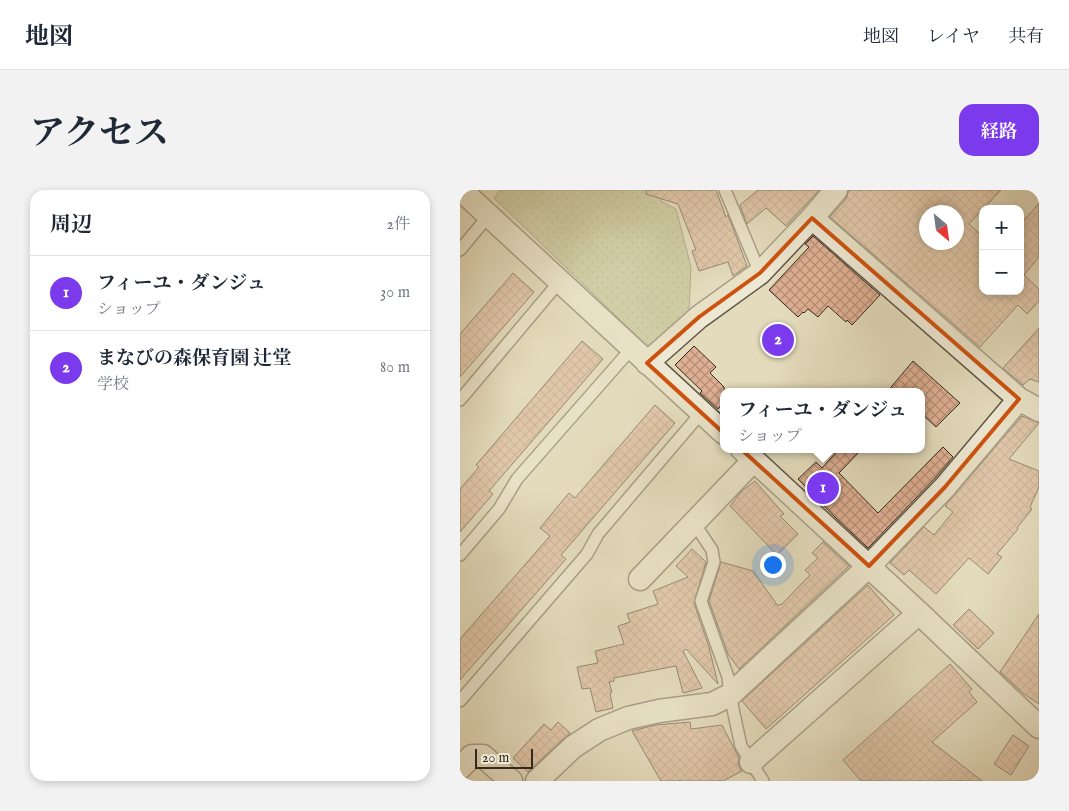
<!DOCTYPE html>
<html lang="ja">
<head>
<meta charset="utf-8">
<style>
  :root { --surface:#fff; --page:#f2f2f3; --text:#1f2937; --muted:#747a83; --line:#e0e1e3; --accent:#7c3aed }
  body { margin:0; font-family:"IM FELL English","Noto Serif JP",serif; background:var(--page); color:var(--text) }
  .controls { position:absolute; right:15px; top:15px; display:grid; overflow:hidden; border-radius:10px; box-shadow:0 2px 8px #0003 }
  .controls button { width:45px; height:45px; display:grid; place-items:center; padding:0; border:0; border-bottom:1px solid var(--line); background:var(--surface); color:var(--text); font:25px sans-serif }
  .compass { position:absolute; left:459px; top:15px; width:45px; height:45px; border-radius:50%; background:var(--surface); box-shadow:0 2px 8px #0003; rotate:151deg }
  .scale { position:absolute; left:15px; bottom:12px; width:58px; box-sizing:border-box; padding-left:5px; border:2px solid #37291e; border-top:0; font-size:14px; line-height:18px; white-space:nowrap; color:#37291e; -webkit-text-stroke:4px #ede8d3; paint-order:stroke }
  .you { position:absolute; left:312px; top:374px; width:18px; height:18px; margin:-12px; border:4px solid #fff; border-radius:50%; background:#1a73e8; box-shadow:0 0 0 8px #1a73e833 }
  .badge { display:grid; place-items:center; width:32px; height:32px; border-radius:50%; background:var(--accent); color:#fff; font-size:16px; font-weight:700 }
  .pin { position:absolute; translate:-50% -50%; border:2px solid #fff; box-shadow:0 1px 5px #0006 }
  .popup { position:absolute; left:260px; top:198px; width:205px; height:65px; box-sizing:border-box; display:grid; place-content:center; border-radius:10px; background:var(--surface); filter:drop-shadow(0 1px 4px #0005); font-size:16px; white-space:nowrap; color:var(--muted) }
  .popup b { font-size:19px; color:var(--text) }
  .popup::after { content:''; position:absolute; left:50%; top:100%; margin-left:-10px; border:10px solid transparent; border-top-color:var(--surface) }
  .list { margin:0; padding:0; list-style:none }
  h2 { display:flex; justify-content:space-between; align-items:center; height:65px; margin:0; padding:0 20px; font-size:21px }
  h2 small { font-size:16px; font-weight:400; color:var(--muted) }
  .list li { display:grid; grid-template-columns:32px 1fr auto; gap:15px; align-items:center; box-sizing:border-box; height:75px; padding:0 20px; border-top:1px solid var(--line) }
  .list b { display:block; font-size:19px; white-space:nowrap }
  .list p { margin:0; font-size:16px; white-space:nowrap; color:var(--muted) }
  .list em { font-size:16px; font-style:normal; color:var(--muted) }
  .map { position:relative; flex:none; width:579px; height:591px; overflow:hidden; border-radius:15px }
  header { display:flex; align-items:center; gap:30px; box-sizing:border-box; height:70px; padding:0 25px; background:var(--surface); border-bottom:1px solid var(--line) }
  header strong { font-size:24px }
  nav { display:flex; gap:28px; margin-inline-start:auto; font-size:18px }
  .intro { display:flex; align-items:center; justify-content:space-between; box-sizing:border-box; height:120px; padding:0 30px }
  h1 { margin:0; font-size:35px }
  .button { padding:12px 22px; border-radius:15px; background:var(--accent); color:#fff; font-size:18px; font-weight:700 }
  main { display:flex; gap:30px; padding:0 30px }
  aside { flex:1; background:var(--surface); border-radius:15px; box-shadow:0 2px 8px #0003 }
  .map>svg:first-child { display:block }
  .park { fill:url(#park-dots); stroke:#787455 }
  .building { fill:url(#building-cross-hatch); stroke:#37291e; fill-rule:evenodd }
  .lines { fill:none; stroke-linecap:round; stroke-linejoin:round }
  .lane-casing { stroke:#625645; stroke-width:14 }
  .street-casing { stroke:#625645; stroke-width:25 }
  .lane { stroke:#ede8d3; stroke-width:11 }
  .street { stroke:#ede8d3; stroke-width:22 }
  .marked { fill:none; stroke:#cd520f; stroke-width:4; stroke-linejoin:round }
</style>
</head>
<body>
<header>
<strong>地図</strong>
<nav><a>地図</a><a>レイヤ</a><a>共有</a></nav>
</header>
<div class="intro"><h1>アクセス</h1><a class="button">経路</a></div>
<main>
<aside>
<h2>周辺<small>2件</small></h2>
<ul class="list">
<li><span class="badge">1</span><div><b>フィーユ・ダンジュ</b><p>ショップ</p></div><em>30 m</em></li>
<li><span class="badge">2</span><div><b>まなびの森保育園 辻堂</b><p>学校</p></div><em>80 m</em></li>
</ul>
</aside>
<div class="map">
<svg width="579" height="591" viewBox="0 0 579 591">
  <defs>
    <pattern id="park-dots" width="8" height="8" patternUnits="userSpaceOnUse" patternTransform="scale(1.25)"><rect width="8" height="8" fill="#b9be8c"/><path d="M2 2h.1M6 6h.1" fill="none" stroke="#a0a378" stroke-width="1.8" stroke-linecap="round"/></pattern>
    <pattern id="building-cross-hatch" width="8" height="8" patternUnits="userSpaceOnUse" patternTransform="scale(1.25)"><rect width="8" height="8" fill="#deaf92"/><path d="M0 0l8 8M0 8l8-8" fill="none" stroke="#b58e77"/></pattern>
  </defs>
  <rect width="100%" height="100%" fill="#e3dbbb"/>
  <filter id="stains"><feTurbulence type="fractalNoise" baseFrequency=".004" numOctaves="4"/><feColorMatrix values="0 0 0 0 .2 0 0 0 0 .09 0 0 0 0 .02 0 0 0 .5 -.17"/></filter>
  <radialGradient id="worn" r=".72"><stop offset=".6" stop-color="#630" stop-opacity="0"/><stop offset="1" stop-color="#630" stop-opacity=".3"/></radialGradient>
  <polygon class="park" points="40,0 201,0 201,11 216,19 231,77 229,122 189,158 34,8"/>
  <g class="building">
    <polygon points="186,0 256,0 266,27 268,25 279,54 287,76 273,86 268,72 239,81 232,61 236,60 218,14 186,4"/>
    <polygon points="298,0 359,0 326,36 306,18 287,34 280,15"/>
    <path d="M 389,0 L 541,0 L 509,34 L 523,47 L 523,101 L 560,101 L 560,35 L 579,13 L 579,67 L 564,85 L 579,99 L 579,111 L 567,124 L 558,115 L 520,157 L 370,27 L 386,9 ZM 466,22 L 496,22 L 496,52 L 466,52 Z"/>
    <polygon points="353,46 420,105 392,135 387,130 386,132 368,116 358,127 348,119 344,123 343,122 338,127 309,100 349,57 345,54"/>
    <polygon points="53,83 74,102 0,187 0,144"/>
    <polygon points="579,138 579,192 570,189 563,195 543,178"/>
    <polygon points="122,151 143,169 29,301 33,304 0,342 0,299 19,277 16,275"/>
    <polygon points="234,156 256,177 250,183 264,197 264,212 258,219 240,203 242,201 215,175"/>
    <polygon points="453,171 500,213 476,237 462,224 462,202 427,202"/>
    <polygon points="195,215 215,233 101,365 106,369 0,490 0,449 90,346 80,338 109,303 115,308"/>
    <polygon points="562,226 579,233 549,269 579,281 579,297 570,317 572,319 557,338 558,339 537,364 542,367 528,384 509,368 476,404 449,380 444,385 430,373 464,337 474,345 493,322 485,316"/>
    <polygon points="483,257 493,267 475,288 408,358 375,327 338,289 356,272 362,278 379,259 402,259 379,283 418,323"/>
    <polygon points="295,291 324,324 320,326 338,344 317,365 270,316 282,301"/>
    <polygon points="363,352 389,376 279,479 268,464 249,411 261,372 293,381 318,416 320,414 321,415 350,385 345,380 358,368 352,363"/>
    <polygon points="232,359 246,372 234,413 249,457 258,494 226,459 223,461 242,498 223,503 216,476 154,488 154,491 149,492 152,502 150,503 153,518 136,522 130,498 122,499 117,477 138,473 135,461 164,454 158,436 170,432 167,424 198,414 193,401 228,387 216,376"/>
    <polygon points="408,395 434,425 306,539 282,511"/>
    <polygon points="509,419 534,443 518,459 493,435"/>
    <polygon points="579,424 579,514 564,504 540,482"/>
    <polygon points="490,474 512,499 509,502 517,512 472,552 522,591 401,591 383,570"/>
    <polygon points="98,532 110,543 68,582 53,568 84,534 91,540"/>
    <polygon points="230,532 231,539 262,535 279,568 278,575 282,581 263,591 201,591 172,541 195,535"/>
    <polygon points="553,545 569,556 551,585 534,574"/>
  </g>
  <g class="lines">
    <g class="lane-casing">
      <g id="lane">
        <polyline points="265,0 300,83"/>
        <polyline points="0,60 29,25"/>
        <polyline points="0,210 100,91"/>
        <polyline points="234,333 252,360 254,372 241,411 268,487 270,505 281,556 303,591"/>
        <polyline points="0,365 39,319 57,289 172,158"/>
        <polyline points="0,511 127,364 138,344 241,223"/>
      </g>
    </g>
    <g class="street-casing">
      <g id="street">
        <polyline points="1,0 264,243"/>
        <polyline points="352,28 559,209 579,220"/>
        <polyline points="187,173 239,127 300,83 352,28 376,0"/>
        <polyline points="282,259 459,423 579,537"/>
        <polyline points="180,389 294,270"/>
        <polyline points="291,572 459,423"/>
        <polyline points="0,578 12,566 23,566 51,591"/>
        <polyline points="77,591 113,557 139,540 168,528 199,521 252,514 270,505 409,376 485,297 559,209"/>
      </g>
    </g>
    <use href="#lane" class="lane"/>
    <use href="#street" class="street"/>
  </g>
  <path d="M0 0H579V591H0ZM 352,28 L 559,209 L 485,297 L 409,376 L 187,173 L 239,127 L 300,83 Z" fill="#e3dbbb" fill-opacity=".55" fill-rule="evenodd"/>
  <path class="marked" d="M 352,28 L 559,209 L 485,297 L 409,376 L 187,173 L 239,127 L 300,83 Z"/>
  <rect width="100%" height="100%" filter="url(#stains)"/>
  <rect width="100%" height="100%" fill="url(#worn)"/>
</svg>
<div class="controls">
<button>+</button>
<button>−</button>
</div>
<svg class="compass" viewBox="-18 -18 36 36"><path d="M0-13l5 13h-10z" fill="#e53935"/><path d="M0 13l5-13h-10z" fill="#747a83"/></svg>
<div class="scale">20 m</div>
<div class="you"></div>
<div class="pin badge" style="left:363px;top:298px">1</div>
<div class="popup"><b>フィーユ・ダンジュ</b>ショップ</div>
<div class="pin badge" style="left:318px;top:150px">2</div>
</div>
</main>
</body>
</html>
